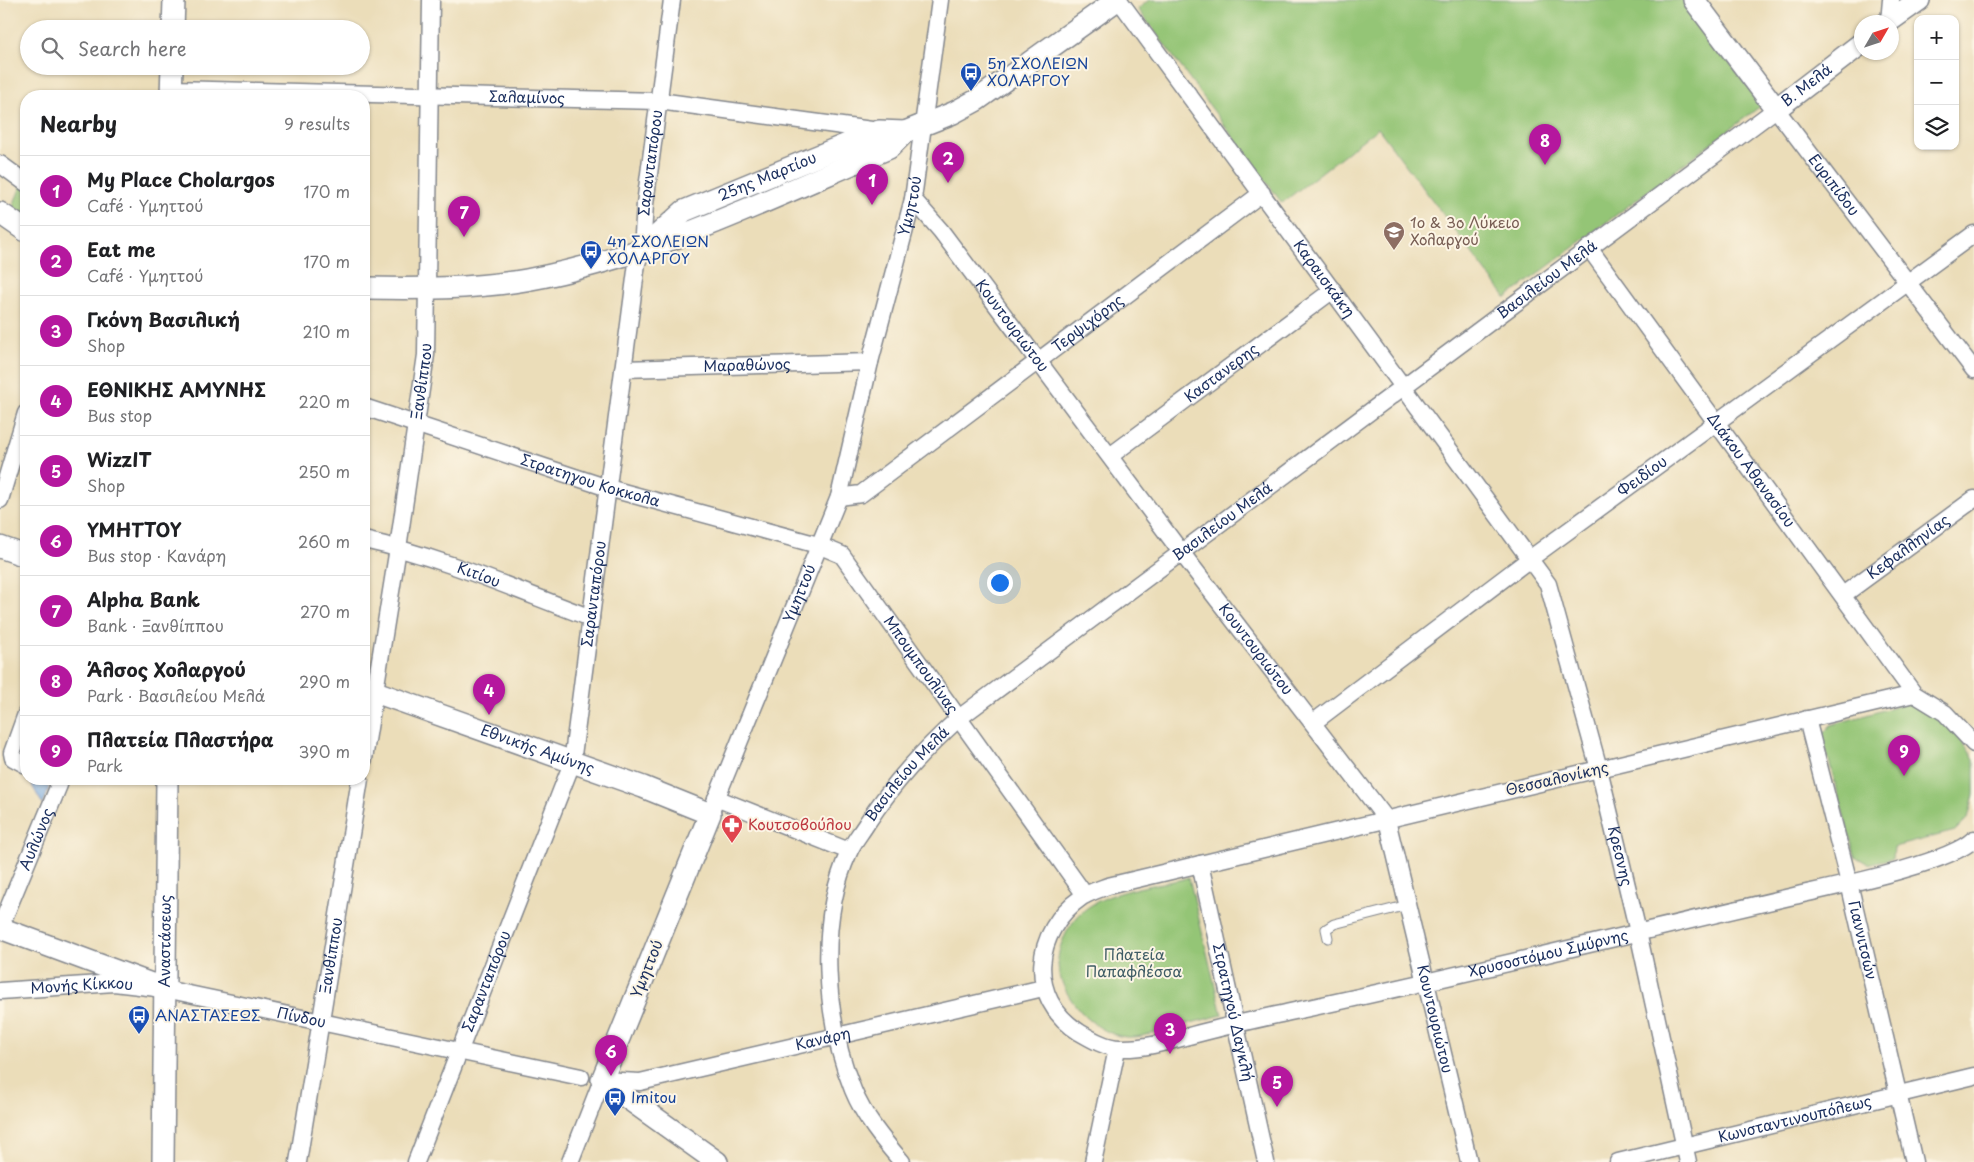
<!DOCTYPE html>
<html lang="en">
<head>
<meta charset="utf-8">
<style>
  :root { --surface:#fff; --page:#f6f6f6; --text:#202124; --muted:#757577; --line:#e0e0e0; --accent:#b5179e }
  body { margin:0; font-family:"Playpen Sans",sans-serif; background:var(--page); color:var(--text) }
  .controls { position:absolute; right:15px; top:15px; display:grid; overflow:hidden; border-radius:10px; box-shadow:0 1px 4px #0004 }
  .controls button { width:45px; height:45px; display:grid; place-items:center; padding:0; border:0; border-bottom:1px solid var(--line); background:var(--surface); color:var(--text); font:25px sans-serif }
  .compass { position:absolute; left:1854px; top:15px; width:45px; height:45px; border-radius:50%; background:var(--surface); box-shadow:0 1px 4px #0004; rotate:51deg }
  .you { position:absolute; left:999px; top:582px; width:18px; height:18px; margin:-12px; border:4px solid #fff; border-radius:50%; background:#1a73e8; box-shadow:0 0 0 8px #1a73e833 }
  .badge { display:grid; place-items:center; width:32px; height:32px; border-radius:50%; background:var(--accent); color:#fff; font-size:16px; font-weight:700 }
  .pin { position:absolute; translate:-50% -41px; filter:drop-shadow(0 1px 2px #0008) }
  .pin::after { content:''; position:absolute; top:26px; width:18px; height:15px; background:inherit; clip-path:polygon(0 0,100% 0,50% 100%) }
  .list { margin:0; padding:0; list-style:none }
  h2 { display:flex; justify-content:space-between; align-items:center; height:65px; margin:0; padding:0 20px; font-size:21px }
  h2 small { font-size:16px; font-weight:400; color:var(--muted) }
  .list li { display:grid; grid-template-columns:32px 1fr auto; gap:15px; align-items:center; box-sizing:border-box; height:70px; padding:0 20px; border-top:1px solid var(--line) }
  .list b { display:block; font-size:19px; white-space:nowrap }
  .list p { margin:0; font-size:16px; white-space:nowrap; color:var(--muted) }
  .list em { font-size:16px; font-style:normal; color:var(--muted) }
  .icon { flex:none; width:28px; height:28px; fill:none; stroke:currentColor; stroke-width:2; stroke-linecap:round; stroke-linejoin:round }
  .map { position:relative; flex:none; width:1974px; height:1162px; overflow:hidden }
  .search { position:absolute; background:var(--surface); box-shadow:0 1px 4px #0004; left:20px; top:20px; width:350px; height:55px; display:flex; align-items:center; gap:12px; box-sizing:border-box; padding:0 18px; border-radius:28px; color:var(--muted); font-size:19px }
  .panel { position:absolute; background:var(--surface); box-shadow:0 1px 4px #0004; left:20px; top:90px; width:350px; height:695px; border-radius:20px }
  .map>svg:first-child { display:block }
  .green { fill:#94c576; stroke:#587a6a }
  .water { fill:#75a7e0; stroke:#486b9f }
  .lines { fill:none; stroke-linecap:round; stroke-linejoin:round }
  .service-casing { stroke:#83868c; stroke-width:11 }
  .minor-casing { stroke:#83868c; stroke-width:19 }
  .tertiary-casing { stroke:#83868c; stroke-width:24 }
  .service { stroke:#fff; stroke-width:9 }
  .minor { stroke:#fff; stroke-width:16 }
  .tertiary { stroke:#fff; stroke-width:21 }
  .labels { text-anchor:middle; stroke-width:4; stroke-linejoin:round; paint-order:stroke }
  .transit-label { font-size:15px; fill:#164399; stroke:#fcf5e5; text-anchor:start }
  .street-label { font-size:15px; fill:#1b2f5e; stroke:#fcf5e5 }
  .education-label { font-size:15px; fill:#785e54; stroke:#fcf5e5; text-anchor:start }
  .health-label { font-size:15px; fill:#be3a42; stroke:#fcf5e5; text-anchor:start }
  .park-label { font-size:15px; fill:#3f5c65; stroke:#fcf5e5 }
</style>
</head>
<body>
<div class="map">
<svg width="1974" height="1162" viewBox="0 0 1974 1162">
  <rect width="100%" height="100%" fill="#fcf5e5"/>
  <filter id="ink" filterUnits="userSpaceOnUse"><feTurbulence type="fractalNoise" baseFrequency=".02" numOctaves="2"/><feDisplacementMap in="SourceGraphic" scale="10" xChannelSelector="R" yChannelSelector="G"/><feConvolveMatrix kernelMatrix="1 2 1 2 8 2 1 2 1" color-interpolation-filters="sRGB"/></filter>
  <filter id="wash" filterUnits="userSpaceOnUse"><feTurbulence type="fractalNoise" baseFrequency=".0096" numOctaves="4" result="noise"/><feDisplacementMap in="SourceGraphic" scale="20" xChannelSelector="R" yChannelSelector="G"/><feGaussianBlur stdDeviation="1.12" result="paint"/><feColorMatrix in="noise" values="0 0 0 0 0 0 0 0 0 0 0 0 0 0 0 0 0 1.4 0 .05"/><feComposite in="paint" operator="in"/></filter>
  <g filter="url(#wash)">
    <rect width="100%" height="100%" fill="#ebddb9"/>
    <g class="green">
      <polygon points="1149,0 1682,0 1762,105 1506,298 1378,128 1282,203 1138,9"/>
      <polygon points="21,186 26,190 26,215 13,206"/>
      <polygon points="1912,702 1941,718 1961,739 1974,759 1974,794 1968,818 1955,831 1894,847 1893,858 1868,864 1855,856 1822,735 1831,725"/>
      <path d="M 1189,878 L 1222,1015 C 1201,1020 1180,1026 1159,1031 C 1151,1033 1142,1037 1133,1037 C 1099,1040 1059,997 1058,964 C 1057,946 1069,925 1081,913 C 1105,890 1157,885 1189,878 Z"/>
    </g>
    <polygon class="water" points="29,780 49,787 43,805"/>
  </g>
  <g filter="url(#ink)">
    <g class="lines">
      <g class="service-casing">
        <polyline id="service" points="1328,938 1326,929 1334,924 1408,905"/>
      </g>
      <g class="minor-casing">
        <g id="minor">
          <path id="s1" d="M 1119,0 L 1548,584 L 1599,769 L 1638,932 L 1688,1162"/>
          <polyline points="1889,22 1891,0"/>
          <path id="s2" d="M 172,89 L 659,101 L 879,131"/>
          <polyline points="0,164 26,183"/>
          <path id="s3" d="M 913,199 L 941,231 L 1181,552 L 1387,820 L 1469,1162"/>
          <path id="s4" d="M 1589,248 L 1914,694 L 1945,713 L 1974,744"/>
          <path id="s5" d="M 623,369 L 870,362"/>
          <path id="s6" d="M 364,407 L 608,488 L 818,545 L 842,555 L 1085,895"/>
          <path id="s7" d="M 1110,456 L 1333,290"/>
          <path id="s8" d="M 839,497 L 861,494 L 1262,193"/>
          <polyline points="0,500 26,413"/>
          <path id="s9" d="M 364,540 C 442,557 516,590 591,618"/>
          <path id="s10" d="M 1843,595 L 1974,499"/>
          <path id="s11" d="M 1914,694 L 1108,886 C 1100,889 1090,892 1082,897 C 1033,931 1026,998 1079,1032 C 1091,1039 1106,1048 1120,1048 C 1150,1049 1179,1038 1208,1031 C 1235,1024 1263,1018 1290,1012 C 1459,976 1626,935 1794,896 C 1833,887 1949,864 1974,839"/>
          <polyline points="26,714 12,753 13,758 26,765"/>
          <path id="s12" d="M 1807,719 L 1849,883 L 1914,1162"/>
          <path id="s13" d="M 1314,722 L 1531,558 L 1974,234"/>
          <path id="s14" d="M 364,759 L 398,548 L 426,355 L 431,0"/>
          <polyline points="716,798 849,851"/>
          <path id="s15" d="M 710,814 L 839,497 L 870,362 L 913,199 L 940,0"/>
          <path id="s16" d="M 1200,864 L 1266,1162"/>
          <path id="s17" d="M 0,928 L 59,785 L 56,779"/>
          <path id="s18" d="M 0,991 L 114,983 L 165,989 L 581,1077"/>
          <path id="s19" d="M 298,1162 L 360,779"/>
          <path id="s20" d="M 416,1162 L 572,763 L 637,263 L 642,249 L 645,204 L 672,0"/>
          <path id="s21" d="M 570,1162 L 602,1080 L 640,1082 L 1043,988"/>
          <path id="s22" d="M 902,1162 C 883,1140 864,1117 853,1090 C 825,1021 817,921 849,852 C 853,842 861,833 867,823 C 894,782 923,751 959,718 L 1776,109 L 1974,370"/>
          <polyline points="1093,1162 1117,1049"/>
          <path id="s23" d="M 1618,1162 L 1974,1076"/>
        </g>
      </g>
      <g class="tertiary-casing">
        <g id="tertiary">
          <path id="s24" d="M 1694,0 L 1776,109 L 1862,43"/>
          <polyline points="1888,22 1919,0"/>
          <polyline points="173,29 174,0"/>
          <polyline points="171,96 172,66"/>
          <polyline points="0,213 26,231"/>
          <path id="s25" d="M 650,242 L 684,211 L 879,131 L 905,132"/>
          <path d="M 364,288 C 418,289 472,289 526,280 C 653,257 771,198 889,148 L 905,132 L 953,113 L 977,100 L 1117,0"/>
          <polyline points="0,547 26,556"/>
          <path id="s26" d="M 364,688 L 643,787 L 710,814 L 602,1080 L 717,1162"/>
          <polyline points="0,928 165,989"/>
          <path id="s27" d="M 163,1162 L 167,779"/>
        </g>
      </g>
      <use href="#service" class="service"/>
      <use href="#minor" class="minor"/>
      <use href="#tertiary" class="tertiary"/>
    </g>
  </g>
  <defs>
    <g id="bus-pin" transform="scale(1.125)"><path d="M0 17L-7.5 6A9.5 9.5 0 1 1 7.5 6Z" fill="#1a4fb4" stroke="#fcf5e5"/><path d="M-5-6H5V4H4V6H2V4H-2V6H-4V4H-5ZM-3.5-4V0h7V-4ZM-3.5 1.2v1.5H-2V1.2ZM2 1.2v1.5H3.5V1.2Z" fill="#fff"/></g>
    <g id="school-pin" transform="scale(1.125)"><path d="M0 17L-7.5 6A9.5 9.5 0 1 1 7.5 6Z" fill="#8d6e63" stroke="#fcf5e5"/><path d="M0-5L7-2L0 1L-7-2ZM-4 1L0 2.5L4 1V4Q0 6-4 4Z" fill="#fff"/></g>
    <g id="pharmacy-pin" transform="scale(1.125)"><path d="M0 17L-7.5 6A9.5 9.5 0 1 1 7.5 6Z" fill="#e0444e" stroke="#fcf5e5"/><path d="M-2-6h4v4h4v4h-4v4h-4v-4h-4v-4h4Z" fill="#fff"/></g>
  </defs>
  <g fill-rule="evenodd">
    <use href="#bus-pin" x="971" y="73"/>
    <use href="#school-pin" x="1394" y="232"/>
    <use href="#bus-pin" x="591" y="251"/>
    <use href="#pharmacy-pin" x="732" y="825"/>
    <use href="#bus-pin" x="139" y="1016"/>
    <use href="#bus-pin" x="615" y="1098"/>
  </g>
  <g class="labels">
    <g class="transit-label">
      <text x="987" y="69">5η ΣΧΟΛΕΙΩΝ<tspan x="987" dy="17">ΧΟΛΑΡΓΟΥ</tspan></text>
      <text x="607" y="247">4η ΣΧΟΛΕΙΩΝ<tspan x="607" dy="17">ΧΟΛΑΡΓΟΥ</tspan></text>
      <text x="155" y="1021">ΑΝΑΣΤΑΣΕΩΣ</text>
      <text x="631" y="1103">Imitou</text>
    </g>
    <g class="street-label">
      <text dy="5" stroke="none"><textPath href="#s24" startOffset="175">Β. Μελά</textPath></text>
      <text dy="5" stroke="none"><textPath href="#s2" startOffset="355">Σαλαμίνος</textPath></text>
      <text dy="5" stroke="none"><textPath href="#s20" startOffset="1034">Σαρανταπόρου</textPath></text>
      <text dy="5" stroke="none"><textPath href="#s25" startOffset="136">25ης Μαρτίου</textPath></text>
      <text dy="5" stroke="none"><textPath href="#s22" startOffset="1620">Ευριπίδου</textPath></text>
      <text dy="5" stroke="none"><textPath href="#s15" startOffset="642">Υμηττού</textPath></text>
      <text dy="5" stroke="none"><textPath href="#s1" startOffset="346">Καραισκάκη</textPath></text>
      <text dy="5" stroke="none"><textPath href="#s22" startOffset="1239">Βασιλείου Μελά</textPath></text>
      <text dy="5" stroke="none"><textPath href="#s8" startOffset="306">Τερψιχόρης</textPath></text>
      <text dy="5" stroke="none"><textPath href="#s3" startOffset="161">Κουντουριώτου</textPath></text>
      <text dy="5" stroke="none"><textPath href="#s5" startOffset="124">Μαραθώνος</textPath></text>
      <text dy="5" stroke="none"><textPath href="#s7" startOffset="139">Καστανερης</textPath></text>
      <text dy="5" stroke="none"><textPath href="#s14" startOffset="382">Ξανθίππου</textPath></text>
      <text dy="5" stroke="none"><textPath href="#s4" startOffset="275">Διάκου Αθανασίου</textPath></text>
      <text dy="5" stroke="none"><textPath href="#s13" startOffset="410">Φειδίου</textPath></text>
      <text dy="5" stroke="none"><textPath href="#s6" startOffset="238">Στρατηγου Κοκκολα</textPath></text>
      <text dy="5" stroke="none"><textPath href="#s22" startOffset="834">Βασιλείου Μελά</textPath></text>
      <text dy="5" stroke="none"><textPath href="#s10" startOffset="81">Κεφαλληνίας</textPath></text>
      <text dy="5" stroke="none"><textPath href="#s9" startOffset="120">Κιτίου</textPath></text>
      <text dy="5" stroke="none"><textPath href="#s20" startOffset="599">Σαρανταπόρου</textPath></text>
      <text dy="5" stroke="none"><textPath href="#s15" startOffset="238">Υμηττού</textPath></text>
      <text dy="5" stroke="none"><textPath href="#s3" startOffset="566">Κουντουριώτου</textPath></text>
      <text dy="5" stroke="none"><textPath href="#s6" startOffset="636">Μπουμπουλίνας</textPath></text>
      <text dy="5" stroke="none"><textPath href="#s26" startOffset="184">Εθνικής Αμύνης</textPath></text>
      <text dy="5" stroke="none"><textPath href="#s22" startOffset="429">Βασιλείου Μελά</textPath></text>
      <text transform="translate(1557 779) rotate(-13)" y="5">Θεσσαλονίκης</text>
      <text dy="5" stroke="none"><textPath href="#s17" startOffset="96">Αυλώνος</textPath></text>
      <text dy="5" stroke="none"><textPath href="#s1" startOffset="1006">Κρεσνης</textPath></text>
      <text dy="5" stroke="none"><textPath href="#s27" startOffset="221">Αναστάσεως</textPath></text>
      <text dy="5" stroke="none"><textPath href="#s12" startOffset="228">Γιαννιτσών</textPath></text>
      <text dy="5" stroke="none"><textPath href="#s11" startOffset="1502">Χρυσοστόμου Σμύρνης</textPath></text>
      <text dy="5" stroke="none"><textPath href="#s19" startOffset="209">Ξανθίππου</textPath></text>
      <text transform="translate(647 969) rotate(-68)" y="5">Υμηττού</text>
      <text dy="5" stroke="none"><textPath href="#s20" startOffset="194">Σαρανταπόρου</textPath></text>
      <text dy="5" stroke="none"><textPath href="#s18" startOffset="82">Μονής Κίκκου</textPath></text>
      <text dy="5" stroke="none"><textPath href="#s16" startOffset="152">Στρατηγού Δαγκλή</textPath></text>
      <text dy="5" stroke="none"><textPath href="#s18" startOffset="305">Πίνδου</textPath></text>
      <text dy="5" stroke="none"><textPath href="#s3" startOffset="986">Κουντουριώτου</textPath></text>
      <text dy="5" stroke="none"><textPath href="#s21" startOffset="314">Κανάρη</textPath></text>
      <text dy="5" stroke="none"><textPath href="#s23" startOffset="182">Κωνσταντινουπόλεως</textPath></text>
    </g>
    <g class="education-label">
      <text x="1410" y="228">1ο &amp; 3ο Λύκειο<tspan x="1410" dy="17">Χολαργού</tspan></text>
    </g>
    <g class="health-label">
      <text x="748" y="830">Κουτσοβούλου</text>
    </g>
    <g class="park-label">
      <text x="1134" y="960">Πλατεία<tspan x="1134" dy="17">Παπαφλέσσα</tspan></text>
    </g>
  </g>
</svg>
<div class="controls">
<button>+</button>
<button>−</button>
<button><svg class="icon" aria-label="layers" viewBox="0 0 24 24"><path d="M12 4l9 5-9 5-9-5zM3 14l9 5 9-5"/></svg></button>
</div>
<svg class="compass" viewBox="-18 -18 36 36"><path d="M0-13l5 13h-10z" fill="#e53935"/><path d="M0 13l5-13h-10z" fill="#757577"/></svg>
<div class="you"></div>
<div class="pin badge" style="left:872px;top:205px">1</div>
<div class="pin badge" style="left:948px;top:183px">2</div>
<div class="pin badge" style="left:1170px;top:1054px">3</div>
<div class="pin badge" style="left:489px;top:715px">4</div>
<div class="pin badge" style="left:1277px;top:1107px">5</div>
<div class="pin badge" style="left:611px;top:1076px">6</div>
<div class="pin badge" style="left:464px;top:237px">7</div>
<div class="pin badge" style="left:1545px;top:165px">8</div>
<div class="pin badge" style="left:1904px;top:776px">9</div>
<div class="search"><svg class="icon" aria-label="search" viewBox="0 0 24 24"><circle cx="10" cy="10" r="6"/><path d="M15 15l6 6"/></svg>Search here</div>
<section class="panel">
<h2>Nearby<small>9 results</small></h2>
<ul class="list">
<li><span class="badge">1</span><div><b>My Place Cholargos</b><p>Café · Υμηττού</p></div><em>170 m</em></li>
<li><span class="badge">2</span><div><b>Eat me</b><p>Café · Υμηττού</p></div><em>170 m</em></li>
<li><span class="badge">3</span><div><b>Γκόνη Βασιλική</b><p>Shop</p></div><em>210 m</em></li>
<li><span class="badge">4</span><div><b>ΕΘΝΙΚΗΣ ΑΜΥΝΗΣ</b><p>Bus stop</p></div><em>220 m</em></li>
<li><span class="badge">5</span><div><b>WizzIT</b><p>Shop</p></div><em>250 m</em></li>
<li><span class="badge">6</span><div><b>ΥΜΗΤΤΟΥ</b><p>Bus stop · Κανάρη</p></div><em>260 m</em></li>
<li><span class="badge">7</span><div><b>Alpha Bank</b><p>Bank · Ξανθίππου</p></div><em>270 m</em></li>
<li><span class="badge">8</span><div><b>Άλσος Χολαργού</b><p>Park · Βασιλείου Μελά</p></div><em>290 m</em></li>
<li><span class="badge">9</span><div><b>Πλατεία Πλαστήρα</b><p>Park</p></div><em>390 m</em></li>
</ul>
</section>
</div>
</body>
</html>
